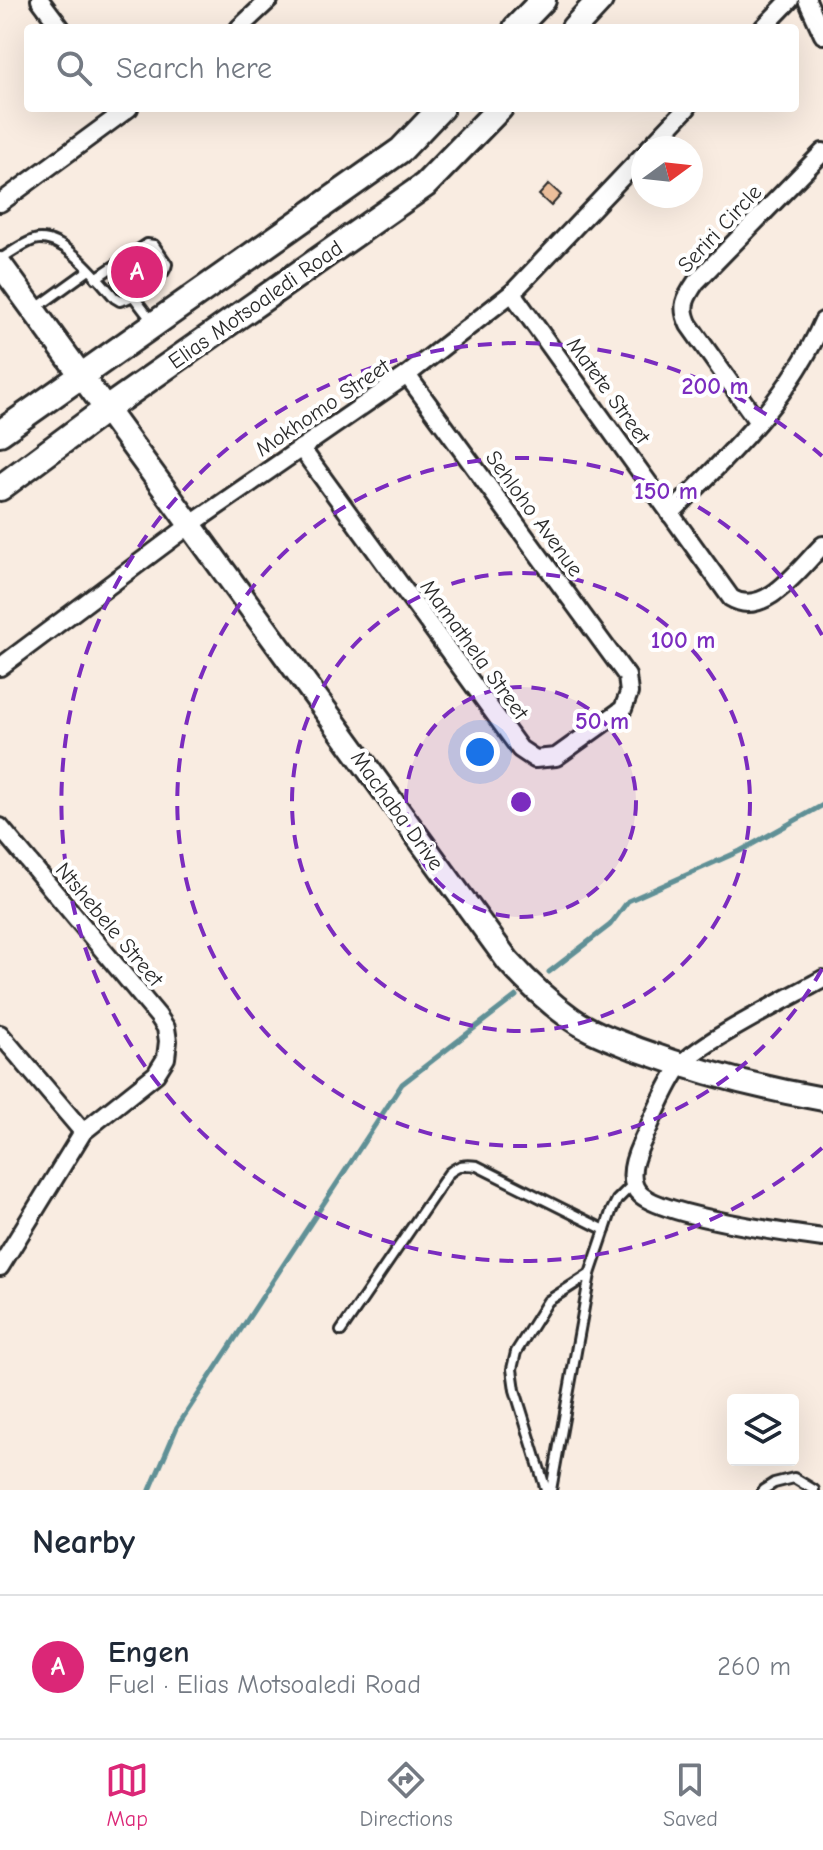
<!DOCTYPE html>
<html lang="en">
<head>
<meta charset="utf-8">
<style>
  :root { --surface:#fff; --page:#f2f2f3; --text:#1f2937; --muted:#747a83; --line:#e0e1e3; --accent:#db2777 }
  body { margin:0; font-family:"Comic Neue",sans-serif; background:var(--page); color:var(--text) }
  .controls { position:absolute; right:24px; bottom:24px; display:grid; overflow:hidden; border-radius:8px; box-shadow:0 8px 32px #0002 }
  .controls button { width:72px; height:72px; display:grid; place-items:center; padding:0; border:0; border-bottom:2px solid var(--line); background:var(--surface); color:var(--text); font:40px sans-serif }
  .compass { position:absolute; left:631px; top:136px; width:72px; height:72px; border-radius:50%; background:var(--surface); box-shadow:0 8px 32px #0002; rotate:75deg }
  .you { position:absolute; left:480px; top:752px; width:28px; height:28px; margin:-20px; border:6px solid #fff; border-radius:50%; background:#1a73e8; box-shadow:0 0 0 12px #1a73e833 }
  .badge { display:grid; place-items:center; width:52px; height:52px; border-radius:50%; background:var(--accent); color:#fff; font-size:26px; font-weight:700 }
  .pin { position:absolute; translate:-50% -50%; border:4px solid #fff; box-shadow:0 2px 8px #0006 }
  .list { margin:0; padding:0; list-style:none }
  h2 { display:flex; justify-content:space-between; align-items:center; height:104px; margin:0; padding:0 32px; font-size:34px }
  h2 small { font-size:26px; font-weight:400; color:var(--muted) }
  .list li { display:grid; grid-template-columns:52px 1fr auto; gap:24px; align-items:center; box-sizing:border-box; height:144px; padding:0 32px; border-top:2px solid var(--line) }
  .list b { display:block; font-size:30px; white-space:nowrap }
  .list p { margin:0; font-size:26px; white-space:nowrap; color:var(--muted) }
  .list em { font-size:26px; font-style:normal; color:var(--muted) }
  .icon { flex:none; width:44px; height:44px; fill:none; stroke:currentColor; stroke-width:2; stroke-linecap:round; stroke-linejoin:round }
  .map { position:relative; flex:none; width:823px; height:1490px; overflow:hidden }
  .search { position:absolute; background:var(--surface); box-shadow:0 8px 32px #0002; left:24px; right:24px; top:24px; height:88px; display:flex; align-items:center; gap:20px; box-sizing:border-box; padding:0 28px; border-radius:8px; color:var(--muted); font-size:30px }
  .sheet { height:248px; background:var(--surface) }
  nav { display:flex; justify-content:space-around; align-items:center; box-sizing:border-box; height:112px; border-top:2px solid var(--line); background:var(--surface); font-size:22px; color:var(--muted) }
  nav a { display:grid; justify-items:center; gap:4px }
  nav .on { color:var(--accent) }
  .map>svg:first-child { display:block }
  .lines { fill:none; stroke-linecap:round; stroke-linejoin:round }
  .stream { stroke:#609096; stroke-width:5 }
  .building { fill:#ebbe9b; stroke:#2b2b2b; stroke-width:2 }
  .service-casing { stroke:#2b2b2b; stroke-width:14 }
  .minor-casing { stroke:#2b2b2b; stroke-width:22 }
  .tertiary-casing { stroke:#2b2b2b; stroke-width:28 }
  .secondary-casing { stroke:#2b2b2b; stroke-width:30 }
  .service { stroke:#fff; stroke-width:8 }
  .minor { stroke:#fff; stroke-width:16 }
  .tertiary { stroke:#fff; stroke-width:22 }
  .secondary { stroke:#fff; stroke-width:24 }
  .ring { fill:none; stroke:#7b2cbf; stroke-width:4; stroke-dasharray:14 10 }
  .labels { text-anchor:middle; stroke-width:8; stroke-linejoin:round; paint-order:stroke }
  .street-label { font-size:22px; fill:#2b2b2b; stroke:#fff }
  .centre { fill:#7b2cbf; stroke:#fff; stroke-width:4 }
  .ring-label { font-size:24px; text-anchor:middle; font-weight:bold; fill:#7b2cbf; stroke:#fff; stroke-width:8; stroke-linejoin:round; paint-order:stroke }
</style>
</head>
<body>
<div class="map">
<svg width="823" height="1490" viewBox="0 0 823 1490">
  <rect width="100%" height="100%" fill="#f9ece1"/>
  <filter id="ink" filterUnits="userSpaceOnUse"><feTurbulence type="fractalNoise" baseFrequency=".0125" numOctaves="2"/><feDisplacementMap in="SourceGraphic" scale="16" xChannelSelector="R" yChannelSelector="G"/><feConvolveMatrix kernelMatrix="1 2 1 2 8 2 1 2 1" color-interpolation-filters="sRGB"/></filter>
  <g filter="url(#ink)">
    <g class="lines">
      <g class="stream">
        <polyline points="549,972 610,925 628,901 740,851 823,805"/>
        <polyline points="150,1490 177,1427 402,1084 516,996"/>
      </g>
    </g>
    <g class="building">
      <polygon points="549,184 561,195 551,206 539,195"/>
      <polygon points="151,253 159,265 155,271 121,293 112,281"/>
    </g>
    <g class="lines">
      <g class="service-casing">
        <g id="service">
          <path d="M 0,259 C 11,253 22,244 34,240 C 63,232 98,279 115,298 L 120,301 C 135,297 164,280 167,264 L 154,245 L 147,244 L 96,278"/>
          <polyline points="133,296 152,321"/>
          <polyline points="35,309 89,270"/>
          <path d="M 341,1331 L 449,1173 C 459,1165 465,1164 477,1166 L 605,1230"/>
          <polyline points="546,1490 515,1390 512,1369 516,1352 548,1301 590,1274"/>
          <polyline points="551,1490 590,1274 611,1212 617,1200 633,1184"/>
          <polyline points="763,1490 774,1483 794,1478 814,1490"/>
        </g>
      </g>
      <g class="minor-casing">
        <g id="minor">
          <polyline points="40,0 61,28"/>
          <polyline points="807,0 823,35"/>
          <polyline points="239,28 269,0"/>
          <polyline points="763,28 790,0"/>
          <polyline points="649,148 687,108"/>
          <polyline points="0,203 129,108"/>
          <path d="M 512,293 L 731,598 C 765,619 800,567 823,545"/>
          <path d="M 758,422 L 689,325 C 680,307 685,298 696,282 L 823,152"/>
          <polyline points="301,448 520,749 535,759 556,757 623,709 629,693 627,676 407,375"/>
          <path d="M 670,514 C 728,456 790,398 823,321"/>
          <polyline points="0,667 190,525 407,375 512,293 643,155"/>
          <polyline points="0,827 158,1016 166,1028 168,1041 166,1058 156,1074 83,1132 0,1267"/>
          <path d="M 823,979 C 795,995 692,1046 679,1068 C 663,1091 653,1119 641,1144 C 634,1159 626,1182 641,1195 C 666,1216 786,1233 823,1238"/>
          <polyline points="0,1034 83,1132"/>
        </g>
      </g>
      <g class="tertiary-casing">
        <path id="tertiary" d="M 0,264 L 508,961 C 528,983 548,1002 572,1019 C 592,1033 616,1041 639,1050 C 699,1072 760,1088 823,1099"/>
      </g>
      <g class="secondary-casing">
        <g id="secondary">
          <polyline points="516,28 543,0"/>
          <polyline points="574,28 600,0"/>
          <polyline points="0,433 401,150 441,108"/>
          <polyline points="0,488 105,410 425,185 500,108"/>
        </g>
      </g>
      <use href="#service" class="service"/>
      <use href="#minor" class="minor"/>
      <use href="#tertiary" class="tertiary"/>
      <use href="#secondary" class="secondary"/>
    </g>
  </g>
  <circle cx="521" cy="802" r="115" fill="#7b2cbf" fill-opacity=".12"/>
  <g class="ring">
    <circle cx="521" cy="802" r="115"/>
    <circle cx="521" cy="802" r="229"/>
    <path d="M822 969A344 344 0 1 1 822 635"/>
    <path d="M822 1148A459 459 0 1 1 822 456"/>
  </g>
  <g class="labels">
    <g class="street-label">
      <text transform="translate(719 228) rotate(-47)" y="8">Seriri Circle</text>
      <text transform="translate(255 304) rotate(-35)" y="8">Elias Motsoaledi Road</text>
      <text transform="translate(609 390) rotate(54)" y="8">Matete Street</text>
      <text transform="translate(322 407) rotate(-34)" y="8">Mokhomo Street</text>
      <text transform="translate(535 513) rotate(54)" y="8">Sehloho Avenue</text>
      <text transform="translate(475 649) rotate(54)" y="8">Mamathela Street</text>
      <text transform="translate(398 810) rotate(54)" y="8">Machaba Drive</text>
      <text transform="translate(110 924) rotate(50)" y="8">Ntshebele Street</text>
    </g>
  </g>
  <circle cx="521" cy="802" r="12" class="centre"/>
  <g class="ring-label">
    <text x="715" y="394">200 m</text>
    <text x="666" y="499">150 m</text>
    <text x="683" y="648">100 m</text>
    <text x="602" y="729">50 m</text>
  </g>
</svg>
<div class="controls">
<button><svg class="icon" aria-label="layers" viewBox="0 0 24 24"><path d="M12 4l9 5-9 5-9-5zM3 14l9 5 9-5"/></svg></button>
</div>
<svg class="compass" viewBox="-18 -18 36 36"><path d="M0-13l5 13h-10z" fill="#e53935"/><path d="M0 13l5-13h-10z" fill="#747a83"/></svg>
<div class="you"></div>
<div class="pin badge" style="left:137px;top:272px">A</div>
<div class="search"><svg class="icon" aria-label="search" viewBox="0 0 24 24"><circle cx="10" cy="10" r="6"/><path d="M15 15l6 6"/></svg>Search here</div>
</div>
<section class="sheet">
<h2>Nearby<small></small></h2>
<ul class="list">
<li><span class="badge">A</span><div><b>Engen</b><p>Fuel · Elias Motsoaledi Road</p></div><em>260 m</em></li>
</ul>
</section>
<nav>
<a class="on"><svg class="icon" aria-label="map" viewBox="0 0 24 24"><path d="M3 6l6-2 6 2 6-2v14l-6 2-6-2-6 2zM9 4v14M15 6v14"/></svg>Map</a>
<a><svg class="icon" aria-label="directions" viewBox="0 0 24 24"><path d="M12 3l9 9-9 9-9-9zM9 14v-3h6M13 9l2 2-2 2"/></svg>Directions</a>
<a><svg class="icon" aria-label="saved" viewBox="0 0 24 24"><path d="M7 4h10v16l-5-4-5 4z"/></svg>Saved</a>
</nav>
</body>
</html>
